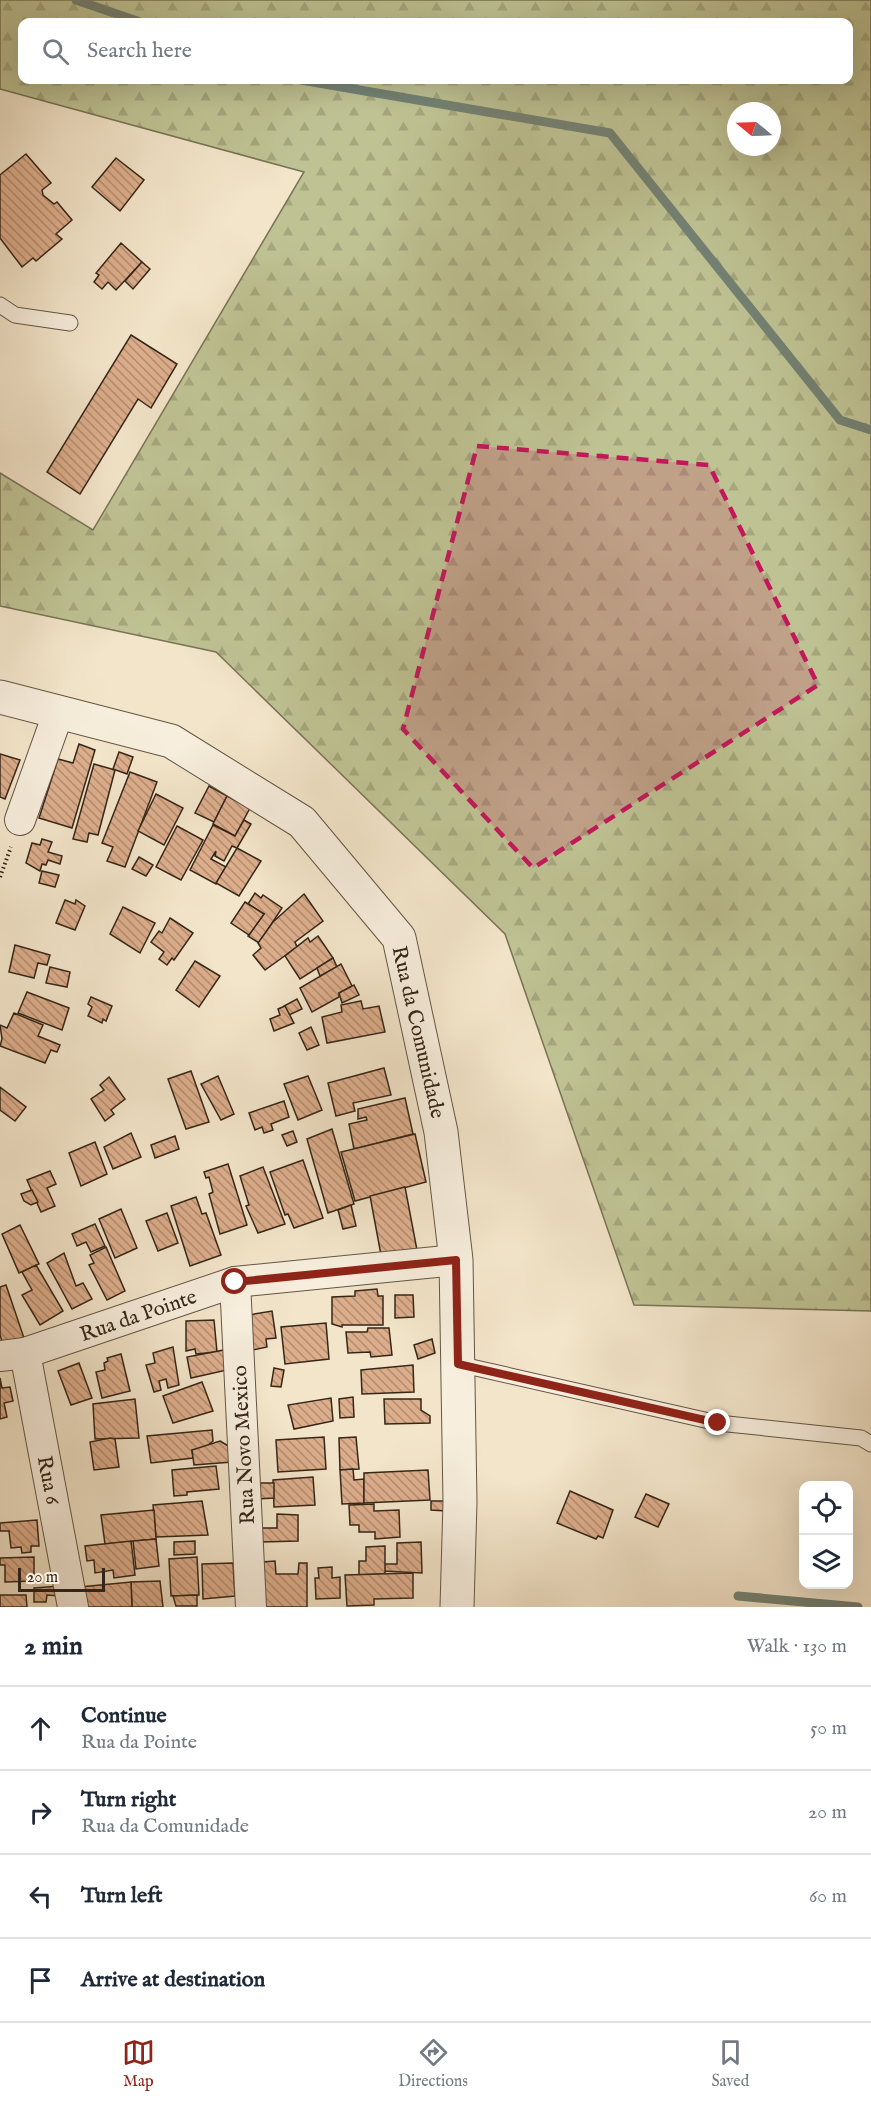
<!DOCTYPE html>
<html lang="en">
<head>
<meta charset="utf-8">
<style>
  :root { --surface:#fff; --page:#f2f2f3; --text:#1f2937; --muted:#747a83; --line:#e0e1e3; --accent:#8f2418 }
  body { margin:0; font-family:"IM FELL English",serif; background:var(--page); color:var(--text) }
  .controls { position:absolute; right:18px; bottom:18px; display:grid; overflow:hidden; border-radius:12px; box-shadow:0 6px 24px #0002 }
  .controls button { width:54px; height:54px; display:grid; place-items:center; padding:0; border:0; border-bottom:2px solid var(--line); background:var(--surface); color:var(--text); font:30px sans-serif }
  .compass { position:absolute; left:727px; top:102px; width:54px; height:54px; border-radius:50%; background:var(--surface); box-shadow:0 6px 24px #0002; rotate:289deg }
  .scale { position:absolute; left:18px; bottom:15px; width:87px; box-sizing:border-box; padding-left:6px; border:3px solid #352618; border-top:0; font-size:16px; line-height:21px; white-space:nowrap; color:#352618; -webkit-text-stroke:4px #f7eedd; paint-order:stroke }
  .stop { position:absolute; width:18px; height:18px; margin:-14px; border:4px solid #8f2418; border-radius:50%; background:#fff }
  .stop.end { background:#8f2418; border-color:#fff; box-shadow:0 2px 6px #0008 }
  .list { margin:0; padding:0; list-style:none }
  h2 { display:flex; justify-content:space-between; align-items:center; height:78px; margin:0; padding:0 24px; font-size:26px }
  h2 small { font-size:20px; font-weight:400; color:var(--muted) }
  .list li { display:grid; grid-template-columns:39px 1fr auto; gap:18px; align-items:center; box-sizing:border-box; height:84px; padding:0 24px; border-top:2px solid var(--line) }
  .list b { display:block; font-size:22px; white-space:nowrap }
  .list p { margin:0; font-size:20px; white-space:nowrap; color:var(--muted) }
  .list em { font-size:20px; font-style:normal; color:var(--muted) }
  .icon { flex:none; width:33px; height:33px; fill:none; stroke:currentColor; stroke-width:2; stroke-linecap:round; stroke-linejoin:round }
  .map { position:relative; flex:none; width:871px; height:1607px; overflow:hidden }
  .search { position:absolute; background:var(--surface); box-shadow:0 6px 24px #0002; left:18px; right:18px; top:18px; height:66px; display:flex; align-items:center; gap:15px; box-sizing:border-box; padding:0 21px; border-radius:12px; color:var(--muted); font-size:22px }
  .sheet { height:414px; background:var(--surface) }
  nav { display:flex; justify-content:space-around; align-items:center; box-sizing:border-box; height:84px; border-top:2px solid var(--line); background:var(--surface); font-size:16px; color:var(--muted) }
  nav a { display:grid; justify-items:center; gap:3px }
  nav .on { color:var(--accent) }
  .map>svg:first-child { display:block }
  .forest { fill:url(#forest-firs); stroke:#7a7456; stroke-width:1.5; fill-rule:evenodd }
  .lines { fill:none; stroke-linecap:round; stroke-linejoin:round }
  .stream { stroke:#738274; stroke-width:9 }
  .building { fill:url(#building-back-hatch); stroke:#352618; stroke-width:1.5 }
  .service-casing { stroke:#645644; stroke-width:17 }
  .minor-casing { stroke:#645644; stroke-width:32 }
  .tertiary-casing { stroke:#645644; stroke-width:35 }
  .path { stroke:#352618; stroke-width:4; stroke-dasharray:1.5 3; stroke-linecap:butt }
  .service { stroke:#f7eedd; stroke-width:15 }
  .minor { stroke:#f7eedd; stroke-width:30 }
  .tertiary { stroke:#f7eedd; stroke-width:33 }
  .route { stroke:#8f2418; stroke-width:8 }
  .marked { fill:#c2185b; fill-opacity:0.2; stroke:#c2185b; stroke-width:4.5; stroke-dasharray:12 8; stroke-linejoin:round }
  .labels { text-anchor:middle; stroke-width:4.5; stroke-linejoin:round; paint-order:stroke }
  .street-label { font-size:21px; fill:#352618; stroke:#f7eedd }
</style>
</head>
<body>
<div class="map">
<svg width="871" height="1607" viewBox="0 0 871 1607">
  <defs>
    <pattern id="forest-firs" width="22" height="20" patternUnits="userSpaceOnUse" patternTransform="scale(1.5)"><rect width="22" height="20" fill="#bfc394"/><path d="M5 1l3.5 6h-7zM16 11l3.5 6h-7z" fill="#a5a77f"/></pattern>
    <pattern id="building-back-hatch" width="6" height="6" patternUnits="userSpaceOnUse" patternTransform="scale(1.5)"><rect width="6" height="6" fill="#ddae8c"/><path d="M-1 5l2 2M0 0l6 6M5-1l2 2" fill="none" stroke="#b48d71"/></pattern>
  </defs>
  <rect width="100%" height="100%" fill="#f3e5ca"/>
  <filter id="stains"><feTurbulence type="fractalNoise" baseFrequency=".00333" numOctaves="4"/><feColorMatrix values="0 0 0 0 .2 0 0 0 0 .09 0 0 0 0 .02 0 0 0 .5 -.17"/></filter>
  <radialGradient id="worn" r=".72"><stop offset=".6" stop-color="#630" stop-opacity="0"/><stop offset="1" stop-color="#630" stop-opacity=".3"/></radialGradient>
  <path class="forest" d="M 0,0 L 871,0 L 871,1311 L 634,1305 L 505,934 L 216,652 L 0,606 L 0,473 L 93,530 L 304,172 L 0,89 ZM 22,22 L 848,22 L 848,80 L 22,80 ZM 736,111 L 772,111 L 772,147 L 736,147 Z"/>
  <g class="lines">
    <g class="stream">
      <polyline points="76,0 140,22"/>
      <polyline points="301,80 610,133 840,420 871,430"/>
      <polyline points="738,1596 858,1607"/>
    </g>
  </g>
  <g class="building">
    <polygon points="26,154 51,183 42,190 43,195 54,204 57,202 72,220 56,234 62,239 36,261 33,258 22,267 0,238 0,175"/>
    <polygon points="116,158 144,180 120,211 92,187"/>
    <polygon points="121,243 142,262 116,290 108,282 102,289 94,282 99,275 96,273"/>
    <polygon points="142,262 150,269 133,289 125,281"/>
    <polygon points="131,335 177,364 151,408 138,399 80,494 47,472"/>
    <polygon points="79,744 95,750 72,828 39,818 58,759 73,763"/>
    <polygon points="119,752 133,757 127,774 113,769"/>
    <polygon points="0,754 20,760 5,799 0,797"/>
    <polygon points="94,764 115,770 98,835 89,833 87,842 73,839"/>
    <polygon points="130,772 157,782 125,867 107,861 113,847 102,843"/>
    <polygon points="209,786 227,796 214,822 195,813"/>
    <polygon points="156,794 183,808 164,845 138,831"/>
    <polygon points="227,796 250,808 235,836 213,824"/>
    <polygon points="244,820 251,824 237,848 232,846 224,861 215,856 216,851 211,859 226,867 216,884 190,870 213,825 235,836"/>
    <polygon points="177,826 203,840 181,880 156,867"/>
    <polygon points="42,839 52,842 48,852 62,856 60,864 48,860 46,865 42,864 40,871 26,863 32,843 40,845"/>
    <polygon points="237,848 261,861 239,896 216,883"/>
    <polygon points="139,857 153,865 146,876 132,869"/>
    <polygon points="42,871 59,875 55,887 39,883"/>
    <polygon points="255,893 261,898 263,895 282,908 259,943 248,936 264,914 248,904"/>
    <polygon points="304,894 323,921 295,942 297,947 265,970 253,955 261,948 258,943 273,922"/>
    <polygon points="65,900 75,904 76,900 85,906 75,930 56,923"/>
    <polygon points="245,902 264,914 249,935 231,923"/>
    <polygon points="123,907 155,923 140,953 110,934"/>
    <polygon points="170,918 193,933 174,960 172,958 167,965 159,959 164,952 151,942 159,931 162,933"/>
    <polygon points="318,936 333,958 300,979 285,956 308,938 310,942"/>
    <polygon points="15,945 50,955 47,965 38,963 34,978 9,972"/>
    <polygon points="333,958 337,967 320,976 317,968"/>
    <polygon points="195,961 220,976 199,1007 176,990"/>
    <polygon points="341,964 352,986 339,993 339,997 312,1012 300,988"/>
    <polygon points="50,967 70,972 67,987 46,983"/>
    <polygon points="354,985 359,995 342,1003 339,993"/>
    <polygon points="27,992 69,1008 62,1030 18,1013"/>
    <polygon points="91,997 112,1006 106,1021 103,1019 102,1023 88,1016 92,1007 88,1004"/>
    <polygon points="297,999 302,1009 289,1015 284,1006"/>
    <polygon points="361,1001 363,1009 379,1006 385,1032 327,1043 322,1017 342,1012 341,1005"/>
    <polygon points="285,1006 294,1023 274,1031 270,1019 280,1015 278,1009"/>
    <polygon points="14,1013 43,1025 38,1036 60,1045 57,1052 51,1050 45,1063 0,1046 2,1039 0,1025 7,1028"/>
    <polygon points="311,1027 319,1045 307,1050 299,1033"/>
    <polygon points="384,1068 391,1095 353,1103 355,1111 336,1116 328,1083"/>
    <polygon points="191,1071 209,1122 186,1129 168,1079"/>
    <polygon points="218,1076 234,1114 221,1120 201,1084"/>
    <polygon points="308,1076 322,1110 298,1120 284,1084"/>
    <polygon points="109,1077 125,1099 111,1110 114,1114 105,1121 91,1099 104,1090 100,1085"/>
    <polygon points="0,1087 26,1107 15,1121 0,1110"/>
    <polygon points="405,1098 413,1134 354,1149 349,1124 367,1120 366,1117 358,1119 358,1109"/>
    <polygon points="284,1101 289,1117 271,1124 273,1130 264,1133 262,1127 255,1130 249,1113"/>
    <polygon points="332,1129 354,1204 328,1213 307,1139"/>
    <polygon points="293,1131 297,1142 287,1146 282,1135"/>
    <polygon points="131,1133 141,1157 113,1169 104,1147"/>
    <polygon points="415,1134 426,1182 355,1201 341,1152"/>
    <polygon points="175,1136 179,1149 155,1158 151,1145"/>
    <polygon points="95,1142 107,1174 81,1186 69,1153"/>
    <polygon points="303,1160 323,1218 294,1228 288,1214 285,1215 270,1172"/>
    <polygon points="228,1164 247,1225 220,1234 209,1194 213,1192 209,1177 206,1178 204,1172"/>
    <polygon points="263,1167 285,1224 258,1233 246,1206 249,1205 240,1176"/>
    <polygon points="50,1171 56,1184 47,1188 55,1206 41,1212 27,1180"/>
    <polygon points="405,1187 417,1250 381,1255 370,1196"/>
    <polygon points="32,1190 38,1202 31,1205 24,1201 21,1194"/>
    <polygon points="196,1197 202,1214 206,1213 221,1255 190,1266 171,1206"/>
    <polygon points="351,1205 356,1226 343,1229 338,1210"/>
    <polygon points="121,1209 137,1248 115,1258 99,1219"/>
    <polygon points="167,1213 178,1243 158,1251 146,1221"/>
    <polygon points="95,1224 105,1246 91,1252 86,1242 77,1246 72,1234"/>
    <polygon points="20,1225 39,1264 19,1273 2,1234"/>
    <polygon points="106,1247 125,1291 107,1300 89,1265 94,1263 90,1255"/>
    <polygon points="64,1253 76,1286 83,1283 92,1299 72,1309 47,1263"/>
    <polygon points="36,1265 63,1311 40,1325 22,1295 32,1290 22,1272"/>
    <polygon points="6,1285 25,1341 5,1351 0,1335 0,1287"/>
    <polygon points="377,1289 378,1296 383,1296 383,1325 342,1325 342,1327 332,1324 332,1297 355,1296 355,1291"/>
    <polygon points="395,1295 413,1295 414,1317 395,1318"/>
    <polygon points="272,1311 276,1338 266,1339 267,1347 248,1351 242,1316"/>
    <polygon points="214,1320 217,1352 196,1354 195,1349 186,1351 186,1321"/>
    <polygon points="326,1323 329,1359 285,1364 281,1327"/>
    <polygon points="368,1328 389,1328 392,1355 371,1357 370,1352 348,1353 346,1332 367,1332"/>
    <polygon points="432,1339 435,1353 418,1359 414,1345"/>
    <polygon points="173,1347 179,1385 168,1388 166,1379 159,1381 161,1390 154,1392 146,1365 155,1363 153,1353"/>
    <polygon points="224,1350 227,1370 191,1378 187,1357"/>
    <polygon points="121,1354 130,1391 102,1398 96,1372 105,1370 104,1363 108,1361 107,1358"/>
    <polygon points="79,1363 92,1398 71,1405 58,1371"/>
    <polygon points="413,1365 414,1392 362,1394 361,1370"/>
    <polygon points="274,1368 284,1370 281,1387 271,1386"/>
    <polygon points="0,1378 2,1388 10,1387 13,1401 4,1403 7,1417 0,1419"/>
    <polygon points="202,1382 213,1411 173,1423 163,1396"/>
    <polygon points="353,1397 354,1417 340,1418 339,1399"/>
    <polygon points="331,1398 333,1421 294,1429 288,1405"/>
    <polygon points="135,1399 139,1438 95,1439 93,1404"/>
    <polygon points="384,1399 421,1399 421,1410 430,1416 430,1423 385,1424"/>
    <polygon points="212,1430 213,1441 206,1447 192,1450 193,1458 151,1463 147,1436"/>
    <polygon points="324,1437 326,1469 278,1472 276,1440"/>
    <polygon points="356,1437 359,1469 340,1470 339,1438"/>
    <polygon points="110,1438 115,1439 119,1467 94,1470 90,1442"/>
    <polygon points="220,1441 230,1447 232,1462 194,1465 192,1450"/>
    <polygon points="216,1466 219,1489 187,1492 187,1495 174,1496 172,1470"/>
    <polygon points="353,1469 354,1480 364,1479 364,1503 342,1504 340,1470"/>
    <polygon points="428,1470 430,1500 364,1503 364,1473"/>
    <polygon points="313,1477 315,1505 274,1507 273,1480"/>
    <polygon points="256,1483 274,1483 274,1498 257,1499"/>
    <polygon points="570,1491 613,1510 603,1538 598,1536 596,1539 557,1523"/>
    <polygon points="646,1494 669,1504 658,1527 635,1517"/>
    <polygon points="202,1501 208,1535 156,1537 153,1505"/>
    <polygon points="431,1501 447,1501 446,1511 431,1510"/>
    <polygon points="374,1504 374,1511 399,1510 400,1537 375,1539 375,1532 359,1532 359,1525 350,1525 349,1505"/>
    <polygon points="154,1510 156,1539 105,1544 101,1515"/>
    <polygon points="277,1514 298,1515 298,1541 261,1542 262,1528 277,1528"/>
    <polygon points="37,1520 39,1546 31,1546 31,1552 22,1553 21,1547 11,1548 9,1531 0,1531 0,1523"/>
    <polygon points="156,1539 159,1566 136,1569 133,1541"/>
    <polygon points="131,1541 135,1575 114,1578 113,1570 95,1573 94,1560 87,1561 85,1546"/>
    <polygon points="195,1541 195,1554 174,1555 174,1542"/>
    <polygon points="421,1542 422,1573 383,1571 383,1564 397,1564 397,1543"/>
    <polygon points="385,1546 385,1574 359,1575 359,1561 366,1561 366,1547"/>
    <polygon points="34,1557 34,1581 5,1582 5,1565 0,1565 0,1558"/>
    <polygon points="197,1557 199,1595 171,1596 169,1559"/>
    <polygon points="275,1561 276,1574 298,1574 299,1563 307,1563 307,1607 264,1607 262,1562"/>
    <polygon points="233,1563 235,1596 203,1599 202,1564"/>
    <polygon points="332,1567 332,1578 340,1577 340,1598 316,1599 315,1578 319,1578 318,1568"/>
    <polygon points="413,1573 413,1598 374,1599 374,1605 347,1606 345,1575"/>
    <polygon points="160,1581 163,1607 132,1607 131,1582"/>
    <polygon points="131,1582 132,1607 82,1607 80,1587"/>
    <polygon points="60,1586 60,1596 47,1595 46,1602 34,1602 34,1588"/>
    <polygon points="0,1595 26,1595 27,1607 0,1607"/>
    <polygon points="197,1595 197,1606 176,1606 173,1596"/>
  </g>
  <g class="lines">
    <g class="service-casing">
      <g id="service">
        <polyline points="0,305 15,315 70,323"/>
        <polyline points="458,1364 718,1423 861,1438 871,1444"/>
      </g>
    </g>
    <g class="minor-casing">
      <g id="minor">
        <polyline points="20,820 59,711"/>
        <polyline points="235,1282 251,1607"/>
        <polyline points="25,1353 73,1607"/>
        <polyline points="0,1356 25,1353 235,1282 456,1260"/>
      </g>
    </g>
    <g class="tertiary-casing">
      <polyline id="tertiary" points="0,697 171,741 302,822 399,938 441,1132 456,1260 460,1502 457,1607"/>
    </g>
    <polyline class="path" points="0,877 11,847"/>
    <use href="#service" class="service"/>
    <use href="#minor" class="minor"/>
    <use href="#tertiary" class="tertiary"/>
  </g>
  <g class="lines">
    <polyline class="route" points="235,1282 456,1260 458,1364 718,1423"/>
  </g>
  <path class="marked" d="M 477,446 L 709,465 L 818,685 L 533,868 L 403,729 Z"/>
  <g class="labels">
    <g class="street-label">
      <text transform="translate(419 1032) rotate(77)" y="7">Rua da Comunidade</text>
      <text transform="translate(138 1315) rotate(-19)" y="7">Rua da Pointe</text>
      <text transform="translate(243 1445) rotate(-93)" y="7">Rua Novo Mexico</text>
      <text transform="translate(49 1480) rotate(79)" y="7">Rua 6</text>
    </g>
  </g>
  <rect width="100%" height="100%" filter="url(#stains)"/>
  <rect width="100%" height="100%" fill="url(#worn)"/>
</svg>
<div class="controls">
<button><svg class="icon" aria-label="locate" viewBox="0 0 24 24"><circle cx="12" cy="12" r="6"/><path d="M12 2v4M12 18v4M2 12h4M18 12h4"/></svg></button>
<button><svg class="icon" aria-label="layers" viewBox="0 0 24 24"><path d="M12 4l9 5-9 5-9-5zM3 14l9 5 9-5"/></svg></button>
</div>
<svg class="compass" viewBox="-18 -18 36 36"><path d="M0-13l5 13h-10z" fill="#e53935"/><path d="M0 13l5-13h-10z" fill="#747a83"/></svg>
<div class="scale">20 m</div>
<div class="stop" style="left:235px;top:1282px"></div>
<div class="stop end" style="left:718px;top:1423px"></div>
<div class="search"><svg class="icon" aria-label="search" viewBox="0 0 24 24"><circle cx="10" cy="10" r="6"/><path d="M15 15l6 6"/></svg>Search here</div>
</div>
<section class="sheet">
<h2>2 min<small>Walk · 130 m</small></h2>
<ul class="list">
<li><svg class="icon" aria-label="ahead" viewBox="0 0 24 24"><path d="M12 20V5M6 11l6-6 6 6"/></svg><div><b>Continue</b><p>Rua da Pointe</p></div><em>50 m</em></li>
<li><svg class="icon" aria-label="right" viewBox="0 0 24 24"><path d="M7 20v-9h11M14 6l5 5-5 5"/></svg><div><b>Turn right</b><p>Rua da Comunidade</p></div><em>20 m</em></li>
<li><svg class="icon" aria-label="left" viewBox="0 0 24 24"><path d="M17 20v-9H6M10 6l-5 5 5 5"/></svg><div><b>Turn left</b></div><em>60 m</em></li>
<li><svg class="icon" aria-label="arrive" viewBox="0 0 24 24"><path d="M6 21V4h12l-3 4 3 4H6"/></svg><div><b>Arrive at destination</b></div></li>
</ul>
</section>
<nav>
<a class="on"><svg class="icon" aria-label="map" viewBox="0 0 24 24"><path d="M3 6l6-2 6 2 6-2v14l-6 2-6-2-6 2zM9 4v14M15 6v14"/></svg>Map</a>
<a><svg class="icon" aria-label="directions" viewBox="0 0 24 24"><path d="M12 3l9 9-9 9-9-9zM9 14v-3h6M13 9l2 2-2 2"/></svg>Directions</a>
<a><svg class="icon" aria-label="saved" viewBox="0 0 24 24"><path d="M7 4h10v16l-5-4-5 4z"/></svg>Saved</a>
</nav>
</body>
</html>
